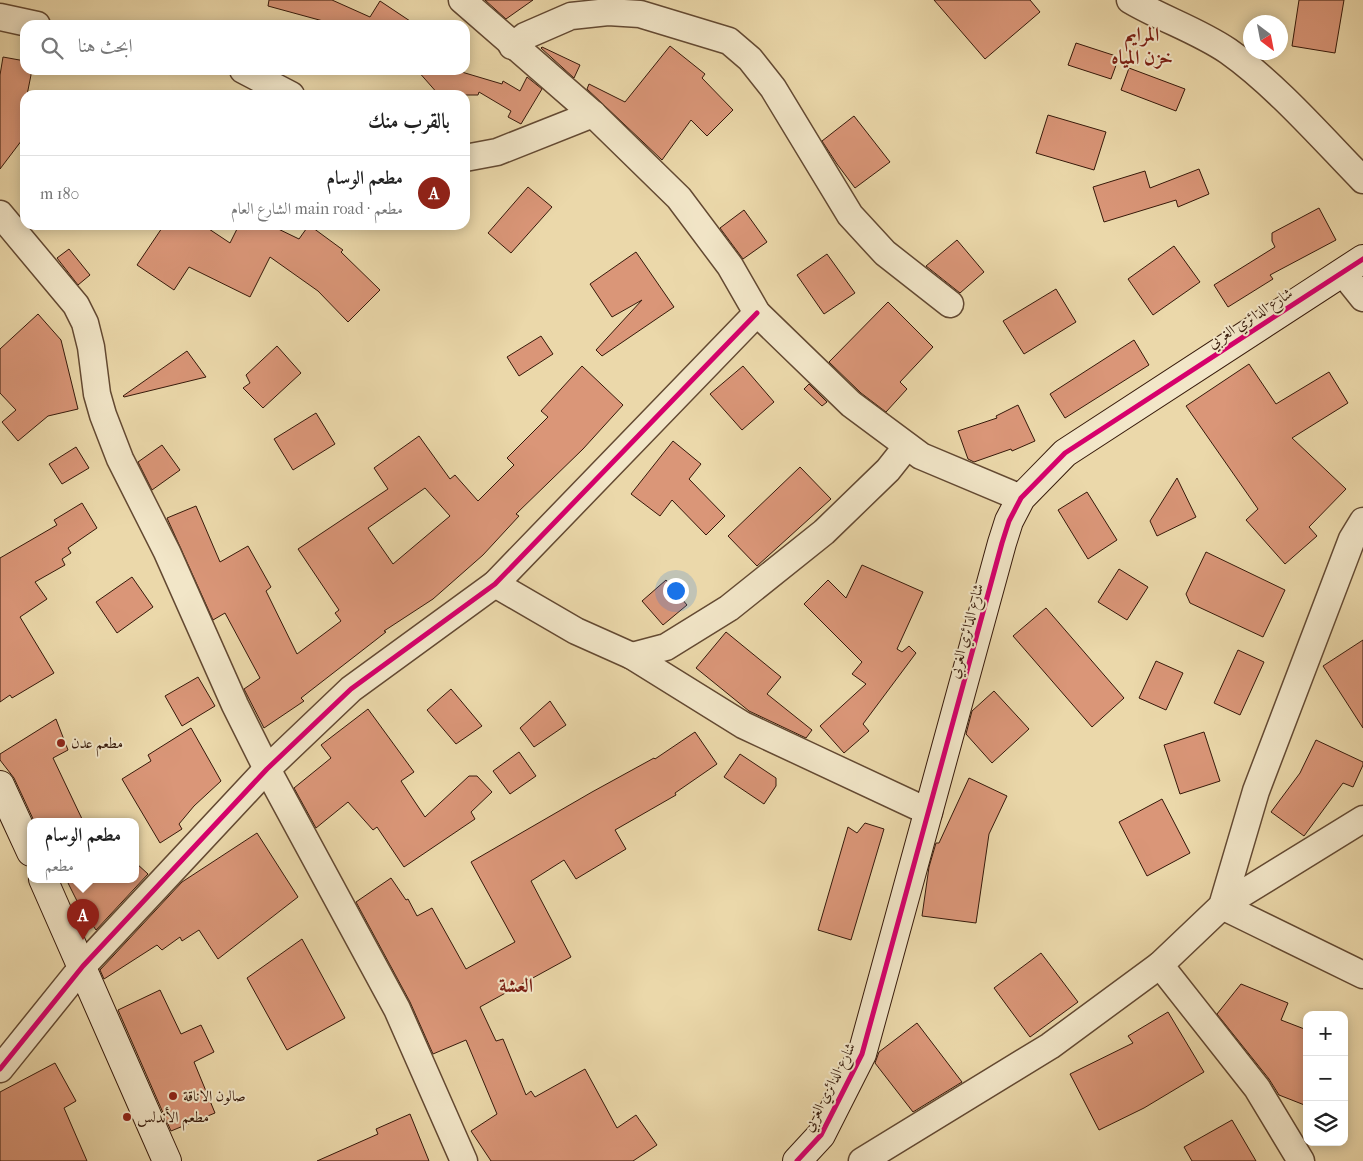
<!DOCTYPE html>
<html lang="ar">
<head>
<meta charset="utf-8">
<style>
  :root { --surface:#fff; --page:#f2f2f2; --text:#222; --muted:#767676; --line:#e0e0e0; --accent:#8f2418 }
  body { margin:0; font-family:"IM FELL French Canon",Amiri,serif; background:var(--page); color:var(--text); direction:rtl }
  .controls { position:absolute; right:15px; bottom:15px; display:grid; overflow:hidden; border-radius:10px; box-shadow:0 2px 12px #0003 }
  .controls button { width:45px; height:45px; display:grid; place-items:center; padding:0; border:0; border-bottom:1px solid var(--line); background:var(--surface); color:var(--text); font:25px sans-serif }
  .compass { position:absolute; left:1243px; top:15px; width:45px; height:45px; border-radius:50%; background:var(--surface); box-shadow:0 2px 12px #0003; rotate:148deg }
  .you { position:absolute; left:675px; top:590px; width:18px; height:18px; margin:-12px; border:4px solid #fff; border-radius:50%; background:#1a73e8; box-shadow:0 0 0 8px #1a73e833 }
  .badge { display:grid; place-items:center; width:32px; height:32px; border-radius:50%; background:var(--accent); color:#fff; font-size:16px; font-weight:700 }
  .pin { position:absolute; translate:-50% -41px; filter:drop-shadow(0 1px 2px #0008) }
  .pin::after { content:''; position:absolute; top:26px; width:18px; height:15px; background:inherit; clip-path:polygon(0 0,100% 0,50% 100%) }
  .popup { position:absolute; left:27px; top:818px; width:112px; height:65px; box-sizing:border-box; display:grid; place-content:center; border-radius:10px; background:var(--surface); filter:drop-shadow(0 1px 4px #0005); font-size:16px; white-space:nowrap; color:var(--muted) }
  .popup b { font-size:19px; color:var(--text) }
  .popup::after { content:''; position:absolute; left:50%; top:100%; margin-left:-10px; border:10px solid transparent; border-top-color:var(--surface) }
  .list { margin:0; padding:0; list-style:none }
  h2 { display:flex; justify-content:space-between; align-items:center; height:65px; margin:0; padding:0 20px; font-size:21px }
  h2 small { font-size:16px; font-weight:400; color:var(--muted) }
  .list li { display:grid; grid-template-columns:32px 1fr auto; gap:15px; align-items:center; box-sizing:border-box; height:75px; padding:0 20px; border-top:1px solid var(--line) }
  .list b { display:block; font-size:19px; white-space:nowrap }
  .list p { margin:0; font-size:16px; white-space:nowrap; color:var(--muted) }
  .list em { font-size:16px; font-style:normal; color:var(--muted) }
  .icon { flex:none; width:28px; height:28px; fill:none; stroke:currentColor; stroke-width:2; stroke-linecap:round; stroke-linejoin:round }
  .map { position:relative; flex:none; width:1363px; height:1161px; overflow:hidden; direction:ltr }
  .search { position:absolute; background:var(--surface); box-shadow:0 2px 12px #0003; left:20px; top:20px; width:450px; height:55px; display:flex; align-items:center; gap:12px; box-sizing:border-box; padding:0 18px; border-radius:15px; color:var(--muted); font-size:19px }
  .panel { position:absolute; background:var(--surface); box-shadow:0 2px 12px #0003; left:20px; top:90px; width:450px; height:140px; border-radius:15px; direction:rtl }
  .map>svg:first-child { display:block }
  .building { fill:#da9678; stroke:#36190a; fill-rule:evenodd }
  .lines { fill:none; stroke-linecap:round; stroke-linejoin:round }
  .street-casing { stroke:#634932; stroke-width:29 }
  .secondary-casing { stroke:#36190a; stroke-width:30 }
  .street { stroke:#f2e6c8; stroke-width:26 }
  .secondary { stroke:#f2e6c8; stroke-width:28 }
  .cycleway-casing { stroke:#f2e6c8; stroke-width:8 }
  .cycleway { stroke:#d6006c; stroke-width:5 }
  .poi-dot { fill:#8f2418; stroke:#f2e6c8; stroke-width:2 }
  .labels { text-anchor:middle; stroke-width:4; stroke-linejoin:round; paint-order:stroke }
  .street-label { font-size:15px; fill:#36190a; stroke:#f2e6c8 }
  .poi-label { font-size:15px; fill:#36190a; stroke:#f2e6c8; text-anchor:start }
  .district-label { font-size:20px; font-weight:bold; fill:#7a1f14; stroke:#f2e6c8 }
</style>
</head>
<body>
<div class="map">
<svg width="1363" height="1161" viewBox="0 0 1363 1161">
  <rect width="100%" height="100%" fill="#ebd8aa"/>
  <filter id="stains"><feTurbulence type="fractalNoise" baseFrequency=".004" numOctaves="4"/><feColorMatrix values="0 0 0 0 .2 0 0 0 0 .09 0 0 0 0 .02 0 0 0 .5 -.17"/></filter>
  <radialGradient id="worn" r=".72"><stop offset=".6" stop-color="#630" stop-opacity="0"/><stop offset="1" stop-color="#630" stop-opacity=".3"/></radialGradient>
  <g class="building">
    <polygon points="269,0 332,0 370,17 380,1 416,25 321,25 323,21 268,6"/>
    <polygon points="485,0 533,0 506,19"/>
    <polygon points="934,0 1030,0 1040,12 985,59"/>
    <polygon points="1299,0 1344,0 1335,53 1292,46"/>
    <polygon points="1076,43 1119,57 1111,79 1068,65"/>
    <polygon points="670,46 705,74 702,78 733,110 707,136 691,120 662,160 587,89 589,84 625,102"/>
    <polygon points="542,47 580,65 574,78 541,48"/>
    <polygon points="3,57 25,61 25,70 32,70 27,95 25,95 25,136 0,169 0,75"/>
    <polygon points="1129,68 1185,89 1176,111 1121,90"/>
    <polygon points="417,70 455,70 502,84 503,81 520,91 527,77 542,89 521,124 508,117 511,111 479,92 478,95 439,95"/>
    <polygon points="1048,115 1106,132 1094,170 1036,153"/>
    <polygon points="854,116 890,162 855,188 837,164 822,141"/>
    <polygon points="1199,169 1209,194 1178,207 1176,200 1104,222 1093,187 1145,171 1150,188"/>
    <polygon points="528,187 552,207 511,253 488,233"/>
    <polygon points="1319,208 1336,240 1270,275 1273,279 1228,307 1214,285 1275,247 1272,241 1272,233"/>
    <polygon points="744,210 767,242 743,259 720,228"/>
    <polygon points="164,225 203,225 230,243 239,225 270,225 299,239 309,225 343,250 341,252 380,290 348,322 318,291 270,257 250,297 189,267 174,290 137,265"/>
    <polygon points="957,240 984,272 960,293 926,266"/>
    <polygon points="1174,246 1200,282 1153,315 1128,279"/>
    <polygon points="69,249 90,275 78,285 57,258"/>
    <polygon points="636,252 674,307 602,356 596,350 642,300 612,317 590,284"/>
    <polygon points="827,254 855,293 824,314 797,275"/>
    <polygon points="1056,289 1076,322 1024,354 1003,321"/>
    <polygon points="888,302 933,347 900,382 907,389 886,412 861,393 829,362"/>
    <polygon points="38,314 61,340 78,409 48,416 18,441 2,422 16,410 0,393 0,349"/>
    <polygon points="541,336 553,354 519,376 507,357"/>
    <polygon points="1134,340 1149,365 1065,418 1050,394"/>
    <polygon points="277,346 301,373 263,408 243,388 250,383 246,375"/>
    <polygon points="187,351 206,377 124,397 123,396"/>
    <polygon points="1249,364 1276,404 1329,372 1348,403 1292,438 1346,489 1309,527 1317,536 1285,564 1246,520 1258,509 1186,406"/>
    <path d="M 582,366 L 623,405 L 583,449 L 516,514 L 519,516 L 483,555 L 433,599 L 384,631 L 386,632 L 301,698 L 304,701 L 264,728 L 244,689 L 260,678 L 225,613 L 213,620 L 167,518 L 196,506 L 220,562 L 248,546 L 271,587 L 266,591 L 297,654 L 341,621 L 335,613 L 339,610 L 298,549 L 388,489 L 374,468 L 419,436 L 450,479 L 455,475 L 478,501 L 514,465 L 507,458 L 548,417 L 541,411 ZM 425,488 L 450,516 L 393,564 L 368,528 Z"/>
    <polygon points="743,366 774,402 742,430 710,394"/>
    <polygon points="809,384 827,402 822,406 804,389"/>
    <polygon points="1018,405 1035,441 1012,451 1011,449 974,462 968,459 958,431 997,418 996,416"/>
    <polygon points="316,413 335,444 293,470 274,439"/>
    <polygon points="673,441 701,464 689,479 725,516 706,535 672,500 660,516 631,494"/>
    <polygon points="162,445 180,470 152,490 138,462"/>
    <polygon points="76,447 89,468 62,484 49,464"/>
    <polygon points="800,467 831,499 757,566 728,536"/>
    <polygon points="1177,478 1196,517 1157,536 1150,521"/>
    <polygon points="1087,492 1117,540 1088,559 1058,510"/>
    <polygon points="82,503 97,528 68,548 71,553 62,559 65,565 35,582 47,599 20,617 54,673 12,698 10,695 0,702 0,558 57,525 54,520"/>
    <polygon points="1206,552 1285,590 1263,637 1190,603 1186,594"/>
    <polygon points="862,565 923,592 897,649 902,652 909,646 916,653 863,724 869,731 844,753 820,726 866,684 852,674 862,662 804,604 828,580 846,598"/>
    <polygon points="1119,569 1148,587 1127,620 1098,602"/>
    <polygon points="132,577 153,607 117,633 96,602"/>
    <polygon points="666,580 687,605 663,625 642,601"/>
    <polygon points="1046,608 1124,698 1092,727 1013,636"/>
    <polygon points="726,632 781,677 767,694 812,730 806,738 749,711 696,668"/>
    <polygon points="1363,640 1363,728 1323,666"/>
    <polygon points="1238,650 1264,662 1240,715 1214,703"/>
    <polygon points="1156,661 1183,673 1166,710 1139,698"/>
    <polygon points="198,677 215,706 182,726 165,696"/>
    <polygon points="451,689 482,726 456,744 427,710"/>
    <polygon points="994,691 1029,729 992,763 966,734 972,711"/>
    <polygon points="550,701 566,725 534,747 520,728"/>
    <polygon points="368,709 414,772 401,781 425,817 469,776 477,776 492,792 471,812 475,819 404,867 377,827 373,830 348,802 316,828 294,788 331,758 321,745"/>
    <polygon points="56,719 68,750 53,758 83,821 34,821 14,778 0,760 0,754"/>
    <polygon points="191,728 221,781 194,806 179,824 182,829 160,843 122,779 151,761 148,755"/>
    <polygon points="695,732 717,764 675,793 676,795 615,830 626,849 576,879 564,860 531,881 571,957 480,1007 496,1041 503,1039 526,1095 531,1091 535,1097 585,1069 617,1128 636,1115 657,1145 633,1161 491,1161 471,1131 497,1114 466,1040 433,1054 410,1002 356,902 391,878 406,900 408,899 417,916 432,908 466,969 515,942 471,862 592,792 654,758 655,759"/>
    <polygon points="1204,732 1220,781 1180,794 1164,745"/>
    <polygon points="1316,740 1363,762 1363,765 1353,787 1343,783 1304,836 1271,812 1300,773"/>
    <polygon points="519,752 536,776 510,794 493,771"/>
    <polygon points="740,754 776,778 776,786 764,804 724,777"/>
    <polygon points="969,778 1007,796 989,834 976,923 922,916 929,867 936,843 939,843"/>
    <polygon points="1162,799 1190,853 1147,876 1119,822"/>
    <polygon points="865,823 884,829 851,940 818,930 848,827 857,833"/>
    <polygon points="257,833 298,897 218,959 199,930 182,941 180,937 162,950 157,945 104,979 100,970 182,882"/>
    <polygon points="136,863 148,874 96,930 79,905 66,879 136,879"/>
    <polygon points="302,939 345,1018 287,1050 247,978"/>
    <polygon points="1041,953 1078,1002 1030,1037 994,988"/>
    <polygon points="1241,984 1288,1003 1281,1020 1307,1030 1307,1106 1279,1095 1269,1079 1217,1014"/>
    <polygon points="160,990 181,1034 201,1025 214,1052 194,1062 215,1113 171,1131 118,1010"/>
    <polygon points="1168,1012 1204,1072 1144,1108 1099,1130 1070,1074 1133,1043 1128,1036"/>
    <polygon points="917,1023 962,1082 913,1112 875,1063 879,1052"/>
    <polygon points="55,1063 76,1101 64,1108 87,1161 0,1161 0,1092"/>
    <polygon points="410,1114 429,1161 317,1161 378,1134 376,1129"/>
    <polygon points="1232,1120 1256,1161 1192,1161 1184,1147"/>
  </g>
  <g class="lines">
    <g class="street-casing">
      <g id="street">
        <polyline points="462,0 593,114 679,198 730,266 757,313 851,404 921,456 1021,498"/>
        <path d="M 1130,0 C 1162,19 1197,30 1228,51 C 1276,85 1322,138 1363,180"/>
        <polyline points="0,17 37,25"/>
        <polyline points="512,46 525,36 571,16 608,12 640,14 729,41 750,59 773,88 850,215 885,253 950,304"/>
        <polyline points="243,70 291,95"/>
        <polyline points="465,158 497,152 593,114"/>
        <polyline points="0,214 76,305 85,323 91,347 97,394 103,415 120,459 167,552 235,705 267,769 397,1009 464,1161"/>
        <polyline points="1343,273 1363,298"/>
        <polyline points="495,584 576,631 632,656 743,725 929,812"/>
        <polyline points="632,656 666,647 729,608 824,532 888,470 907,446"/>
        <polyline points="1222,906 1363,819"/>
        <polyline points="1222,906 1363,975"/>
        <polyline points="1160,965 1257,1088 1301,1161"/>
        <polyline points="0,1069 83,966 267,769 351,689 495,584 757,313"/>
        <polyline points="862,1161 1050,1046 1160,965 1222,906 1256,791 1352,539 1363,521"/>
      </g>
    </g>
    <g class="secondary-casing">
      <g id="secondary">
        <polyline points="0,785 31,852"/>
        <polyline points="43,879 167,1161"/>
        <polyline points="797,1161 821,1135 862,1054 1002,543 1009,521 1021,498 1065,453 1363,259"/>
      </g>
    </g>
    <use href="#street" class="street"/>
    <use href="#secondary" class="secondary"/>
    <g class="cycleway-casing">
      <g id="cycleway">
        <polyline points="0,1069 83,966 267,769 351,689 495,584 757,313"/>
        <polyline points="797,1161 821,1135 862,1054 1002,543 1009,521 1021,498 1065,453 1363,259"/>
      </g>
    </g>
    <use href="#cycleway" class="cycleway"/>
  </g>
  <g class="poi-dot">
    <circle cx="61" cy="743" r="5"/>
    <circle cx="173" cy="1096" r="5"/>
    <circle cx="127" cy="1117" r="5"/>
  </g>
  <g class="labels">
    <g class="street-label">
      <text transform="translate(1250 318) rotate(-33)" y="5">شارع الدائري الغربي</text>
      <text transform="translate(966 631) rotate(-75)" y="5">شارع الدائري الغربي</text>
      <text transform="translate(829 1087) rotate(-63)" y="5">شارع الدائري الغربي</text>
    </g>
    <g class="poi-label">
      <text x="71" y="748">مطعم عدن</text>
      <text x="183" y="1101">صالون الاناقة</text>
      <text x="137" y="1122">مطعم الأندلس</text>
    </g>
    <g class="district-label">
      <text x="1142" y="41">المرايم<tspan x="1142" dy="23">خزن المياه</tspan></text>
      <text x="516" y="992">العشة</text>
    </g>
  </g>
  <rect width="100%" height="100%" filter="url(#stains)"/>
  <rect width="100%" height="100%" fill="url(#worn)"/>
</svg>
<div class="controls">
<button>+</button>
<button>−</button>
<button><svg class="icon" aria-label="layers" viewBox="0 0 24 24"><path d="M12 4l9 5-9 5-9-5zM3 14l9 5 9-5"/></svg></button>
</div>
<svg class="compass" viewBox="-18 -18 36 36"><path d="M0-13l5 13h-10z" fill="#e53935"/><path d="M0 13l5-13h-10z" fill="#767676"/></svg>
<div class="you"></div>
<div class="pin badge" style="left:83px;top:940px">A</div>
<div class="popup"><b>مطعم الوسام</b>مطعم</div>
<div class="search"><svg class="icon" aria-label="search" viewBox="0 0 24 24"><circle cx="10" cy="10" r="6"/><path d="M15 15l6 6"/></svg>ابحث هنا</div>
<section class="panel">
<h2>بالقرب منك<small></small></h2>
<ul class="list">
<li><span class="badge">A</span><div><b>مطعم الوسام</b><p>مطعم · main road الشارع العام</p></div><em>180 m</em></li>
</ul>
</section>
</div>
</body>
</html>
